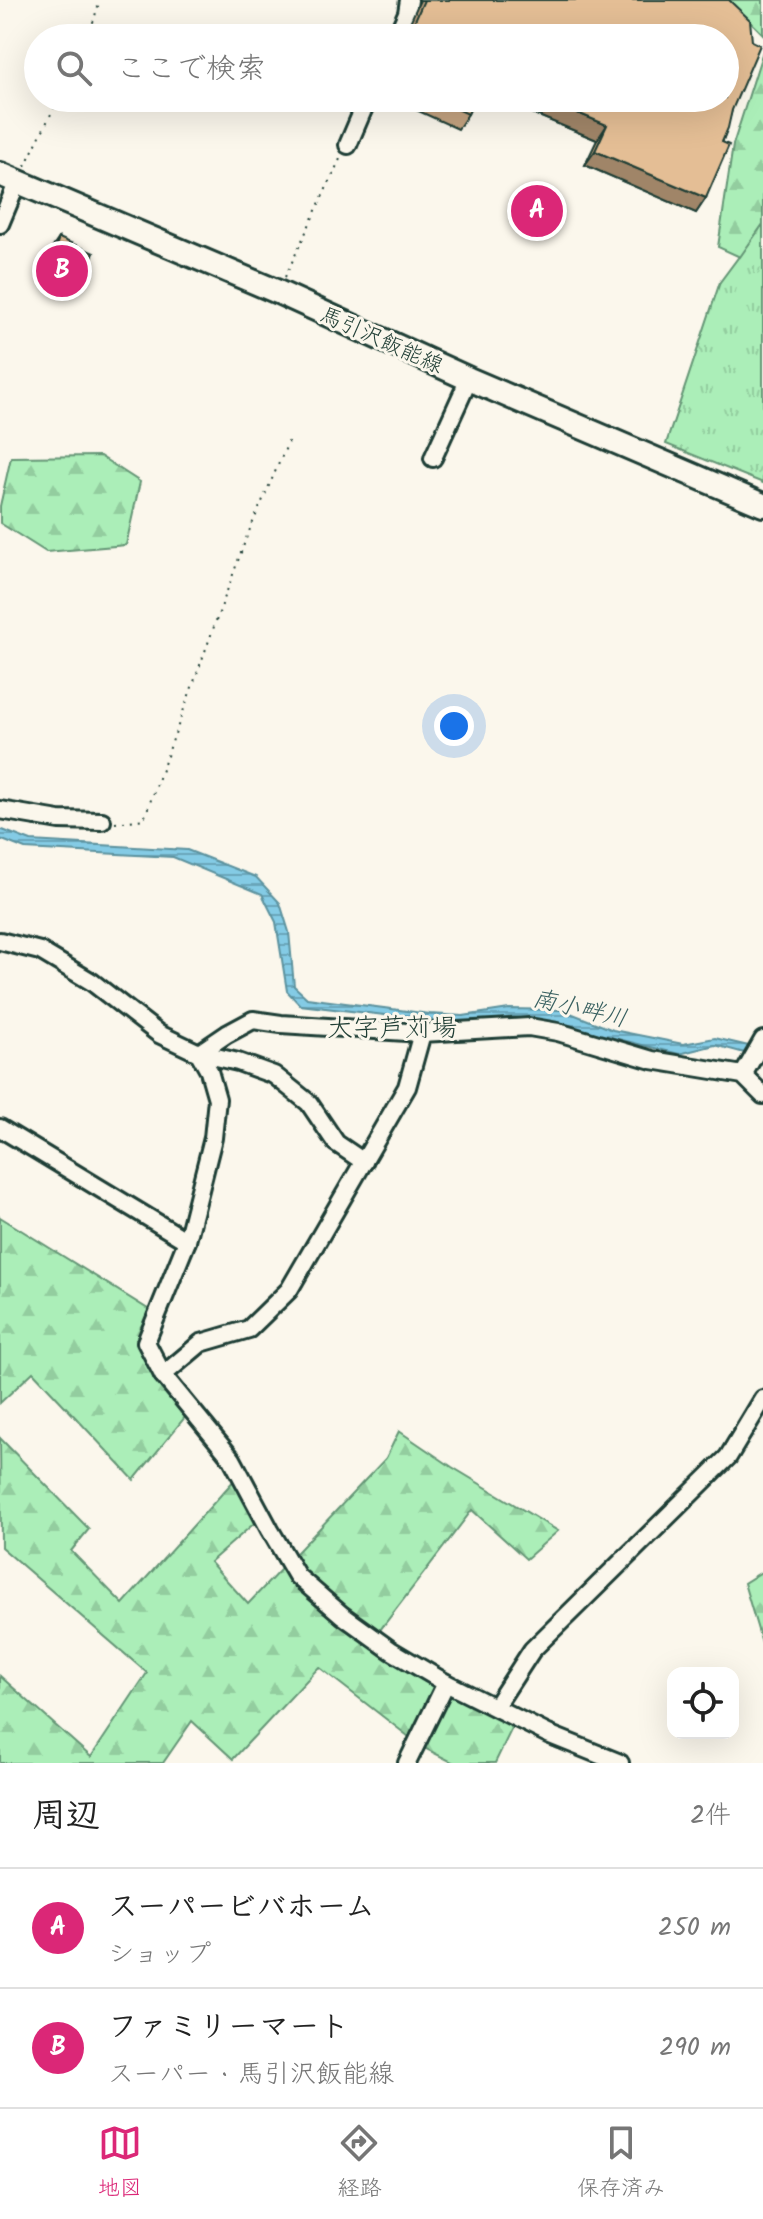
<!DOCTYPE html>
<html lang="ja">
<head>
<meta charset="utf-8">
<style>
  :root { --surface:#fff; --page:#f6f6f6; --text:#222; --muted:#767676; --line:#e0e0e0; --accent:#db2777 }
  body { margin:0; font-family:Kalam,"Klee One",sans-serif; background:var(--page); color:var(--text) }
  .controls { position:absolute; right:24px; bottom:24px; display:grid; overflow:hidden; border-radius:16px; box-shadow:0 8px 32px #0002 }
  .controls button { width:72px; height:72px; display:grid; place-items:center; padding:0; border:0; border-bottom:2px solid var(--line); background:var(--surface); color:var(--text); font:40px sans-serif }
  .you { position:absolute; left:454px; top:726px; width:28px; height:28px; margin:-20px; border:6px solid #fff; border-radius:50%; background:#1a73e8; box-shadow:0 0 0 12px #1a73e833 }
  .badge { display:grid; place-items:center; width:52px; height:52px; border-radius:50%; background:var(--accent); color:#fff; font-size:26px; font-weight:700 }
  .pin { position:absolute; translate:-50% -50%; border:4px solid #fff; box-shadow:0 2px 8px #0006 }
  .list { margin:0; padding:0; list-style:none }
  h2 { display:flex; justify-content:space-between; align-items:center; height:104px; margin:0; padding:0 32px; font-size:34px }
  h2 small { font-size:26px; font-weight:400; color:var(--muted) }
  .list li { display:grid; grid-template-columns:52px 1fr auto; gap:24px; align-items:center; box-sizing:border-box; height:120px; padding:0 32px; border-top:2px solid var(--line) }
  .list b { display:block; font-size:30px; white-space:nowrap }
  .list p { margin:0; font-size:26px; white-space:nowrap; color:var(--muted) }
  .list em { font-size:26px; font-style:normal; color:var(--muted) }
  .icon { flex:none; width:44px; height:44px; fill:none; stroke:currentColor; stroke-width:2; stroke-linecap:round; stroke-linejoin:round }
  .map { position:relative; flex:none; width:763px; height:1763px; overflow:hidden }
  .search { position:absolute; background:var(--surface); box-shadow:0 8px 32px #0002; left:24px; right:24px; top:24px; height:88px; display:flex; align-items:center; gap:20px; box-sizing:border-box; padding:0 28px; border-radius:44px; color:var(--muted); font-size:30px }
  .sheet { height:344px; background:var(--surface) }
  nav { display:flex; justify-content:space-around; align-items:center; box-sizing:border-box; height:112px; border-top:2px solid var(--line); background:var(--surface); font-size:22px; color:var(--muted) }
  nav a { display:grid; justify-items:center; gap:4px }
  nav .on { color:var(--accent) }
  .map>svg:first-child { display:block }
  .grass { fill:url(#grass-tufts); stroke:#659676; stroke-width:2 }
  .forest { fill:url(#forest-firs); stroke:#659676; stroke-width:2 }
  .water { fill:url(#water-rules); stroke:#5c929e; stroke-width:2 }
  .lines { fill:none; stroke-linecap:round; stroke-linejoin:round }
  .street-casing { stroke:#1f3d34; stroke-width:22 }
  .secondary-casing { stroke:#1f3d34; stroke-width:28 }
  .path { stroke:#1f3d34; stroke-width:2; stroke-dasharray:2 6; stroke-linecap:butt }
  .street { stroke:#fbf7ec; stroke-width:16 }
  .secondary { stroke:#fbf7ec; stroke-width:22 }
  .wall { fill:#c4a380; stroke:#1f3d34; stroke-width:2 }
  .shaded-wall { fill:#a08568; stroke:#1f3d34; stroke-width:2 }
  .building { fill:#e4be95; stroke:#1f3d34; stroke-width:2 }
  .labels { text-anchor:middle; stroke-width:6; stroke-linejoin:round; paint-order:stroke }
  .street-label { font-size:22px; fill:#1f3d34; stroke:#fbf7ec }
  .water-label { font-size:24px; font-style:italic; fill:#386060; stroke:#fbf7ec }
  .quarter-label { font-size:26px; fill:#1f3d34; stroke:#fbf7ec }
</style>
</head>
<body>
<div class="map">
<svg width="763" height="1763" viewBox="0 0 763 1763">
  <defs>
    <pattern id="grass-tufts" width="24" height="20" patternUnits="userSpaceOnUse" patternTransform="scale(2)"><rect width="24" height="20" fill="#abeeb8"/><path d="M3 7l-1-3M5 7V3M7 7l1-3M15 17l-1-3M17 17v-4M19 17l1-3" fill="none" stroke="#93cd9f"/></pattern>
    <pattern id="forest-firs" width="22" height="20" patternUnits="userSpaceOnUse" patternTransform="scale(2)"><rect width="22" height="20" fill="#abeeb8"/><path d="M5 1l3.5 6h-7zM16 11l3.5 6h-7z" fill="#93cd9f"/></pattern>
    <pattern id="water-rules" width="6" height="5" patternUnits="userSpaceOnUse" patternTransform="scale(2)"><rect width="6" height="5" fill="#84cbe5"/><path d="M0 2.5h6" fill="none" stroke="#6ba6ba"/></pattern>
  </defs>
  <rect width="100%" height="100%" fill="#fbf7ec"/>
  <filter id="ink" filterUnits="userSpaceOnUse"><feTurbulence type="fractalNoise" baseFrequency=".0125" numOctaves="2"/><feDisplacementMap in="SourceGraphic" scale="16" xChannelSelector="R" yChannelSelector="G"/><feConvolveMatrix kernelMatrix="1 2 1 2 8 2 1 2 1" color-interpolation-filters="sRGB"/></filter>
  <g filter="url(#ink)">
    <polygon class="grass" points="763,224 763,483 666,444 720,282"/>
    <g class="forest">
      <polygon points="729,0 763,0 763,34"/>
      <polygon points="763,51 763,224 740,257 718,247 733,145"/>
      <polygon points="100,456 140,482 126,545 46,552 0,523 0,506 11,457"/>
      <polygon points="0,1217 151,1311 142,1344 186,1416 134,1480 33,1372 0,1403"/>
      <polygon points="399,1431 452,1467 558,1531 526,1559 472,1510 371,1642 514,1724 495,1763 454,1763 422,1747 319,1667 233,1759 192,1721 163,1763 0,1763 0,1676 91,1757 147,1673 1,1547 0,1438 89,1529 71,1551 123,1604 236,1478 258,1520 210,1562 248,1604 386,1458"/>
      <polygon points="763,1571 763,1647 744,1583"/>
    </g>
    <polygon class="water" points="0,829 31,841 187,850 256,877 280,903 289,932 294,986 307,998 430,1014 463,1016 509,1009 563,1010 613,1030 683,1044 715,1038 757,1048 763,1049 763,1058 715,1045 679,1054 561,1025 513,1017 461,1024 300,1005 287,991 276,922 262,894 173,857 25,849 0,839"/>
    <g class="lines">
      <g class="street-casing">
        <g id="street">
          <polyline points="396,38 407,13 409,0"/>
          <polyline points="348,145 368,98"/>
          <polyline points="0,224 18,181"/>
          <polyline points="433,458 469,379"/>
          <polyline points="0,810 59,820 102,821"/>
          <polyline points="0,941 40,951 92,982 159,1034 199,1053 209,1071 217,1099 213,1138 187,1241 146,1342 163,1375 232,1459 270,1530 297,1576 342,1615 392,1651 446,1683 548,1734 620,1763"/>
          <polyline points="199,1053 227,1034 253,1020 281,1024 422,1033 529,1027 558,1032 652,1060 743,1075 763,1095"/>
          <polyline points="199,1053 238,1062 274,1075 309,1103 336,1143 364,1162"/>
          <polyline points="743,1075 763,1040"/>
          <polyline points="0,1128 187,1241"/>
          <polyline points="163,1375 201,1343 249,1329 289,1290 407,1087 422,1033"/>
          <polyline points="495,1707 532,1650 728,1457 763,1399"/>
          <polyline points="407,1763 446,1683"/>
        </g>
      </g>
      <g class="secondary-casing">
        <polyline id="secondary" points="0,174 278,292 469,379 763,505"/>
      </g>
      <g class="path">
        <polyline points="88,38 100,0"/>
        <polyline points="25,166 59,98"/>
        <polyline points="285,277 340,159"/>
        <polyline points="115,823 144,819 247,536 290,438"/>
      </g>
      <use href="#street" class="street"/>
      <use href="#secondary" class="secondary"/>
    </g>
    <g class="wall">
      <polygon points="420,0 729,0 732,110 706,198 696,213 585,165 597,140 495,98 725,98 725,38 403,38"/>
      <polygon points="390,98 475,98 468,114 458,129"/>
      <polygon points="59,238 75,289 41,275 49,253"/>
    </g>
    <g class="shaded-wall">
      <polygon points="495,98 541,98 607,125 597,140"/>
      <polygon points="595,151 706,198 696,213 585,165"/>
      <polygon points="51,260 85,274 75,289 41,275"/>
    </g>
    <g class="building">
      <polygon points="424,0 729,0 750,20 752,41 760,45 732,110 728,128 722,142 729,145 706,198 595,151 607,125 541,98 725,98 725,38 407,38"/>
      <polygon points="433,98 475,98 468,114"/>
      <polygon points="59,238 94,253 85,274 51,260"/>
    </g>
  </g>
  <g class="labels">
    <g class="street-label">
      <text transform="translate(382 339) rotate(24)" y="8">馬引沢飯能線</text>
    </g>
    <g class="water-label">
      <text transform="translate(580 1008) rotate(13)" y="8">南小畔川</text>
    </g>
    <g class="quarter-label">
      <text x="392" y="1036">大字芦苅場</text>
    </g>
  </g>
</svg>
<div class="controls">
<button><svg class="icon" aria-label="locate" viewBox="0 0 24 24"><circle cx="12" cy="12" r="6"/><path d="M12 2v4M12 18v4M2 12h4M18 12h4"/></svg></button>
</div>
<div class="you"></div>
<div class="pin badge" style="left:537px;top:211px">A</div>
<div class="pin badge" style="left:62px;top:271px">B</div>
<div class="search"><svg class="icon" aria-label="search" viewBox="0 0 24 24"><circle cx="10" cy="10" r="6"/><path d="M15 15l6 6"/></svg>ここで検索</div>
</div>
<section class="sheet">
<h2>周辺<small>2件</small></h2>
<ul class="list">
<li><span class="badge">A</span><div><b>スーパービバホーム</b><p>ショップ</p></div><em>250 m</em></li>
<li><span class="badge">B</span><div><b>ファミリーマート</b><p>スーパー · 馬引沢飯能線</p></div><em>290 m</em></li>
</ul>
</section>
<nav>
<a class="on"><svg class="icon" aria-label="map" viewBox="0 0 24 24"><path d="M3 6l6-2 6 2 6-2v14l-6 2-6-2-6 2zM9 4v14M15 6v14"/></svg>地図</a>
<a><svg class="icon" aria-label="directions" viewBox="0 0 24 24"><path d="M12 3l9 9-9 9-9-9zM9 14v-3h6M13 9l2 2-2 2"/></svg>経路</a>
<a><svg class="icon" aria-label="saved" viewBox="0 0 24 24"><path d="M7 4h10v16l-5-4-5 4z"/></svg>保存済み</a>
</nav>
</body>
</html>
